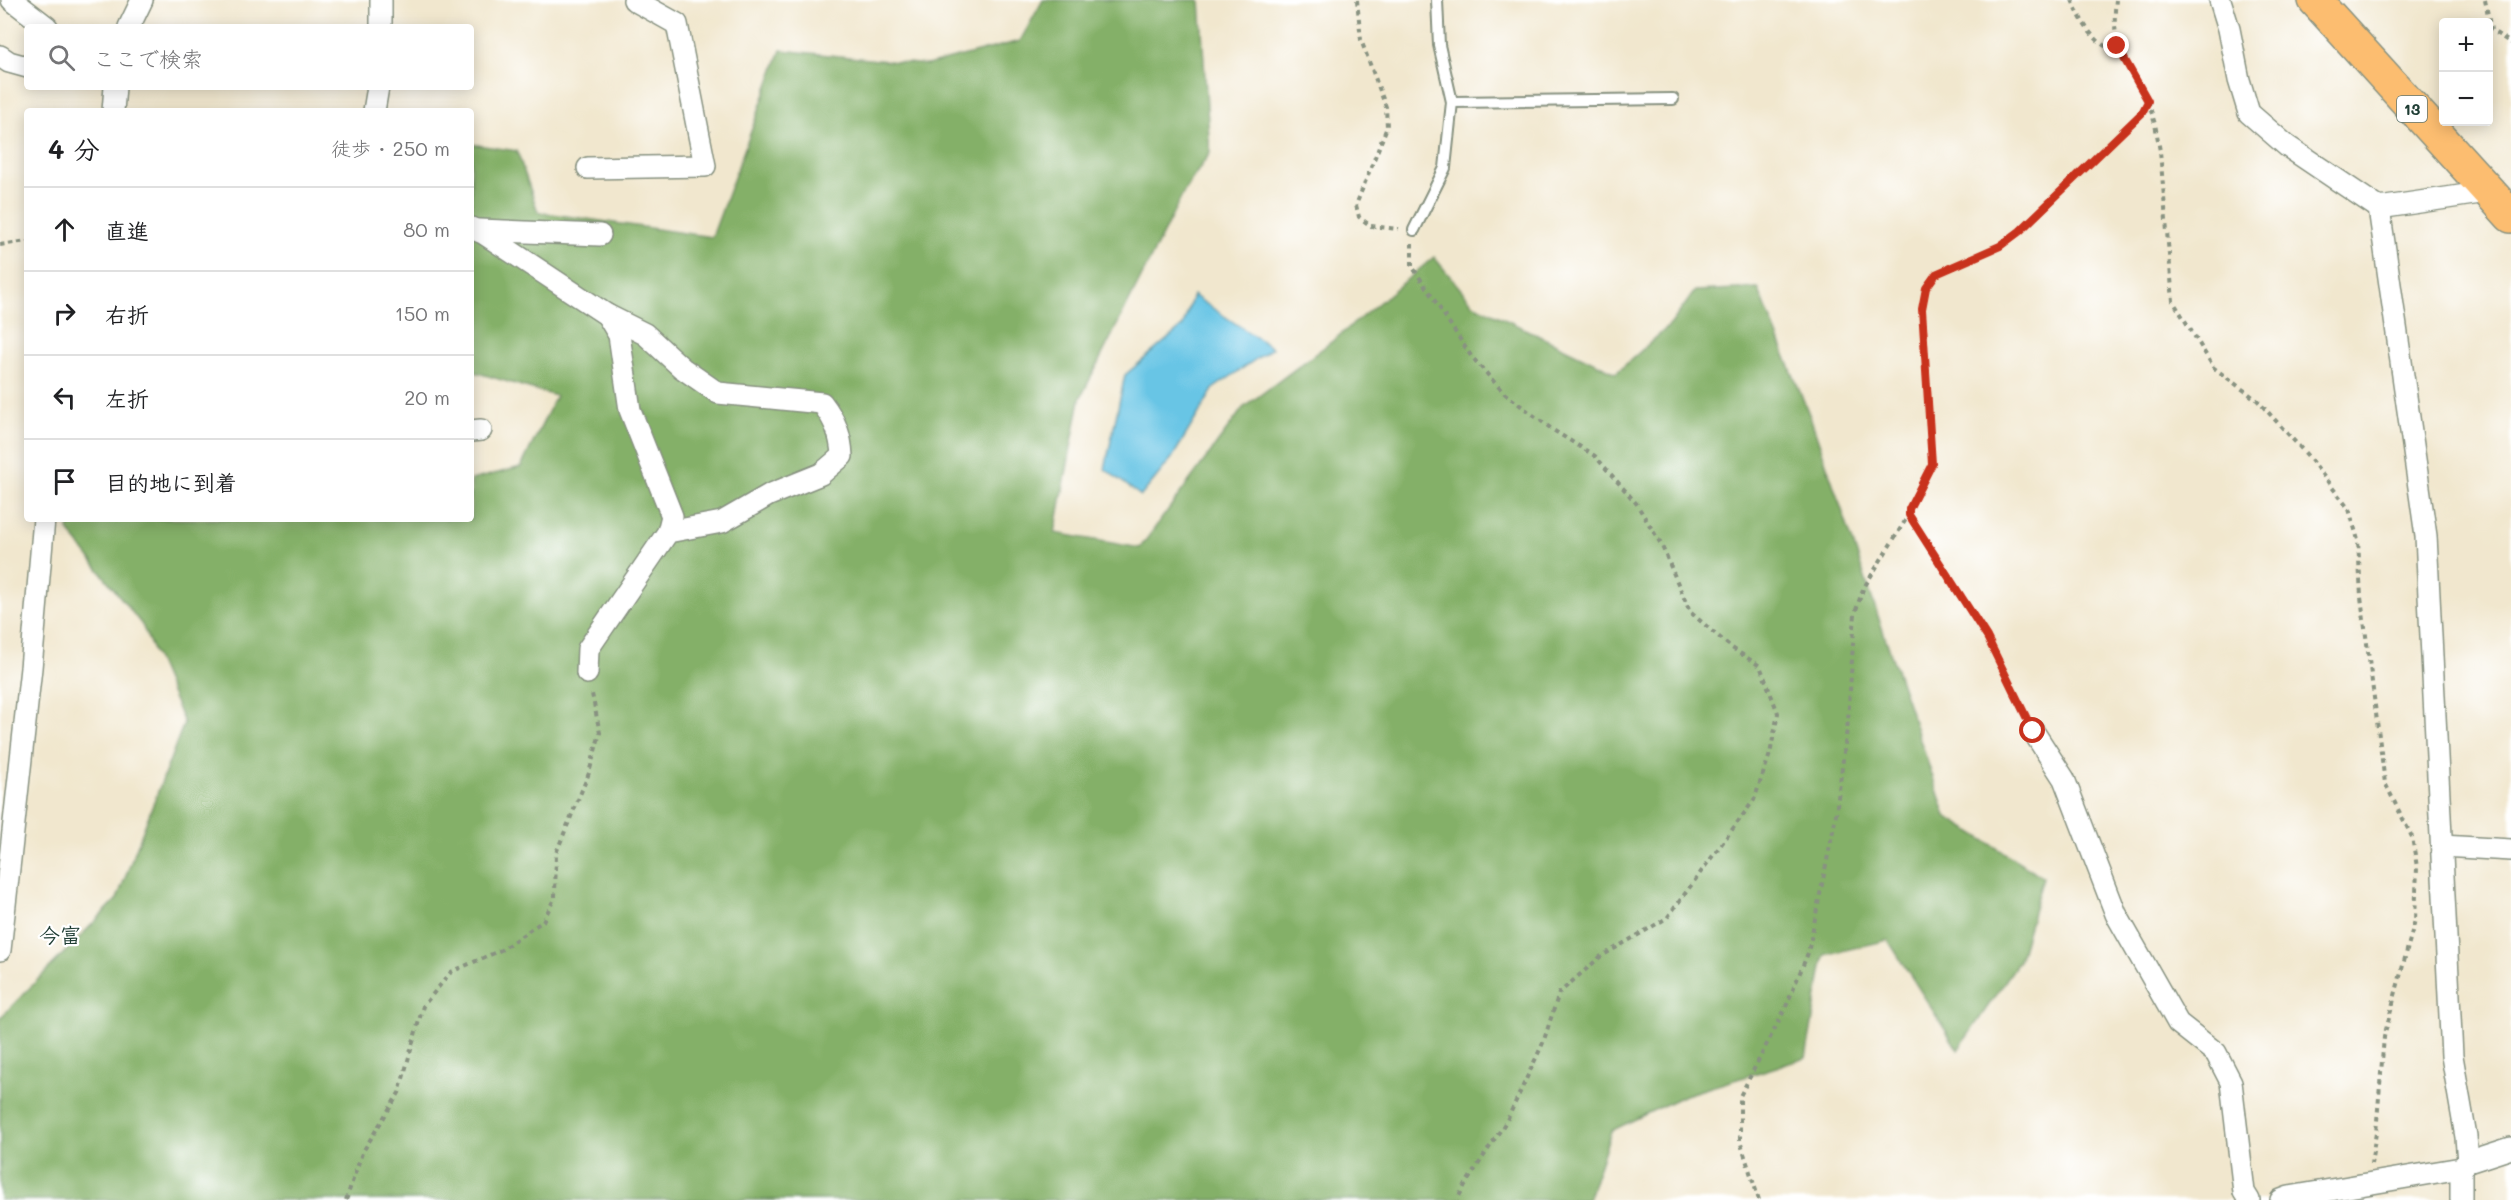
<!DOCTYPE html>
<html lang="ja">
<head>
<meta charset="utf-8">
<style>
  :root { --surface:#fff; --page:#f6f6f6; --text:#202124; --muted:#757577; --line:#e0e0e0 }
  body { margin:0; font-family:Mali,"Klee One",sans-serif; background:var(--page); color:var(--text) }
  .controls { position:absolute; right:18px; top:18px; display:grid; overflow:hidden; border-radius:6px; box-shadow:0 3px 15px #0003 }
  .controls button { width:54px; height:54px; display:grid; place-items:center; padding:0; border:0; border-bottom:2px solid var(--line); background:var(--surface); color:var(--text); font:30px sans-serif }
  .stop { position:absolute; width:18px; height:18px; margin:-14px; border:4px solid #c8321e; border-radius:50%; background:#fff }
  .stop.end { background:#c8321e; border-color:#fff; box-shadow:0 2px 6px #0008 }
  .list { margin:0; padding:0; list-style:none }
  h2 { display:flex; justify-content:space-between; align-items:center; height:78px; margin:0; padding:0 24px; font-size:26px }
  h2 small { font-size:20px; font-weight:400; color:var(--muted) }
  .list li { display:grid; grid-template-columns:39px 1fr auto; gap:18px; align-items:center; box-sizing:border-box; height:84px; padding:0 24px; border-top:2px solid var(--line) }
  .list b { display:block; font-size:22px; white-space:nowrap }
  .list em { font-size:20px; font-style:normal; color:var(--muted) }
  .icon { flex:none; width:33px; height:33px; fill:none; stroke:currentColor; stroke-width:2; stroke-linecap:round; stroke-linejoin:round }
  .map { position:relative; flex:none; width:2511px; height:1200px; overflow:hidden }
  .search { position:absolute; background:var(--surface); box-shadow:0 3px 15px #0003; left:24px; top:24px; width:450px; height:66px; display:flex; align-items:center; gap:15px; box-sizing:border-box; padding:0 21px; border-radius:6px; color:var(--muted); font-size:22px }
  .panel { position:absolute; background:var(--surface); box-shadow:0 3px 15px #0003; left:24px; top:108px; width:450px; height:414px; border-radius:6px }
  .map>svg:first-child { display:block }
  .forest { fill:#84b068; stroke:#52764e; stroke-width:1.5 }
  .water { fill:#67c5e5; stroke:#43818c; stroke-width:1.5 }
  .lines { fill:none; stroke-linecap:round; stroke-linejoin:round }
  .service-casing { stroke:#889281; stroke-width:14 }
  .minor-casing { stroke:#889281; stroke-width:24 }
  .primary-casing { stroke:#889281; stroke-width:36 }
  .path { stroke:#889281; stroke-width:4; stroke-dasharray:4.5 4.5; stroke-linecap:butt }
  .service { stroke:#fff; stroke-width:10 }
  .minor { stroke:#fff; stroke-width:21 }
  .primary { stroke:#fcbd6f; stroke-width:33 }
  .route { stroke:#c8321e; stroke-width:8 }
  .labels { text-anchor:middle; stroke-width:4.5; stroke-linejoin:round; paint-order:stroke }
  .shield { fill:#fff; stroke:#627771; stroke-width:1.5 }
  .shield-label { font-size:16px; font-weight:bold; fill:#1f3d34 }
  .quarter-label { font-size:21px; font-weight:bold; fill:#1f3d34; stroke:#fff }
</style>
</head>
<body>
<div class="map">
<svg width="2511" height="1200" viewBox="0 0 2511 1200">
  <rect width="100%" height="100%" fill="#fff"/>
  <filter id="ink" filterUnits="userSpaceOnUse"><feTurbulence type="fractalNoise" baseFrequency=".0167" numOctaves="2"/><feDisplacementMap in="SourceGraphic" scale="12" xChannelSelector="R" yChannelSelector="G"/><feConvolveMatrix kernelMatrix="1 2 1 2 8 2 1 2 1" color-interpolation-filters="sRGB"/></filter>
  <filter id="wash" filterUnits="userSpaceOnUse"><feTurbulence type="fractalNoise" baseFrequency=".008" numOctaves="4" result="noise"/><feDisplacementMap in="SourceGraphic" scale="24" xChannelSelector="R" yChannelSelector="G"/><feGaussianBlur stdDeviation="1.35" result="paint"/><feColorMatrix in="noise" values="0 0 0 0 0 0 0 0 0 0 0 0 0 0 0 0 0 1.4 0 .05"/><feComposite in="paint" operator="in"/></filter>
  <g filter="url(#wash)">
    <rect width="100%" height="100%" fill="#f1e7ce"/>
    <polygon class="forest" points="1043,0 1200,0 1210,153 1186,188 1080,399 1055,533 1140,548 1243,408 1335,339 1434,257 1473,304 1616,373 1671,324 1695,291 1758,288 1811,419 1946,816 2043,877 2019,961 1958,1050 1888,940 1824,955 1806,1058 1685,1095 1611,1131 1588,1200 0,1200 0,1018 117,899 184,723 142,625 68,530 70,519 471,519 471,480 521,467 556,396 471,371 471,144 517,151 538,212 712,237 781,50 927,65 1020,41"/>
    <polygon class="water" points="1193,295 1272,348 1214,388 1172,458 1141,496 1105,469 1125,375 1183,326"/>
  </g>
  <g filter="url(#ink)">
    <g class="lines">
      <g class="service-casing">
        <g id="service">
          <polyline points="1452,102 1673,99"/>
          <polyline points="1414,230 1445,168 1452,102 1439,45 1437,0"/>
        </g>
      </g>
      <g class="minor-casing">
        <g id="minor">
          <polyline points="12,0 47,27"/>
          <polyline points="2220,0 2229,29 2239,80 2249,113 2287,146 2379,208 2426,536 2452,1056 2466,1137 2468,1162"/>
          <polyline points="129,27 142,0"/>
          <polyline points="381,27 381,0"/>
          <polyline points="0,56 9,62 27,67"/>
          <polyline points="113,111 115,87"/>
          <polyline points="374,111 378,87"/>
          <polyline points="588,168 705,166 677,24 634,0"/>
          <polyline points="2379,208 2487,192"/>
          <path d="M 471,228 L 483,233 L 607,315 L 645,334 L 682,368 L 718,393 L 822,403 C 835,420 841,435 842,456 L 821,474 L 769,495 L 722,522 L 668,532 L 588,649 L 587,673"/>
          <polyline points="479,230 600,235"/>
          <polyline points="607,315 619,335 630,410 672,516 668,532"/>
          <polyline points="471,431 481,430"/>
          <polyline points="2033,731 2064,779 2116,914 2178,1023 2216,1053 2231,1082 2244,1192 2249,1200"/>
          <polyline points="2442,846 2511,850"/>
          <polyline points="0,950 31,668 44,519"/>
          <polyline points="2461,1168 2461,1200"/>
          <polyline points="2281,1200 2289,1197 2461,1168 2468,1162 2511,1148"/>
        </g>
      </g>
      <g class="primary-casing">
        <polyline id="primary" points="2315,0 2511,216"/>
      </g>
      <g class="path">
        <polyline points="1357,0 1361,40 1386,107 1387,127 1356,205 1359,217 1371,226 1399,229"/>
        <path d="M 2072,0 C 2083,25 2094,45 2122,54"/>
        <polyline points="2485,0 2491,30 2511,43"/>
        <polyline points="2148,101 2155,124 2160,151 2173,301 2214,368 2257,400 2307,455 2349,509 2358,540 2361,597 2385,783 2412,837 2417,867 2415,920 2384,1037 2376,1133 2371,1164"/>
        <polyline points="1412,243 1412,266 1471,356 1504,393 1553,430 1595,456 1636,503 1661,544 1690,612 1732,648 1760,666 1778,713 1770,754 1754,800 1667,918 1600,957 1559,993 1543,1043 1507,1120 1465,1185 1457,1200"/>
        <polyline points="0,245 27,241"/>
        <path d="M 2025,714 L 1987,637 L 1909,515 L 1909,509 L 1932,464 L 1922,309 L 1926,288 L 1937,274 L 2000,246 L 2020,231 L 2142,113 L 2148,101 C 2127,60 2110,49 2116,0"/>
        <polyline points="346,1200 362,1153 399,1093 423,1006 451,972 501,950 543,921 555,897 556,853 589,773 600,733 592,694"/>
        <polyline points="1759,1200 1740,1141 1740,1096 1785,1009 1808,953 1835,821 1848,721 1855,613 1863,589 1908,516"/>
      </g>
      <use href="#service" class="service"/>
      <use href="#minor" class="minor"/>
      <use href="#primary" class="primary"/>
    </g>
  </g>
  <g class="lines" filter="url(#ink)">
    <polyline class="route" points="2033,731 1987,637 1909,515 1909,509 1932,464 1922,309 1926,288 1936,274 2000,246 2020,231 2142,113 2148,101 2117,46"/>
  </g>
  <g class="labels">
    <rect class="shield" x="2397" y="96" width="30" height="26" rx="4.5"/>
    <g class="shield-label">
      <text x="2412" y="115">13</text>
    </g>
    <g class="quarter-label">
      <text x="60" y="943">今富</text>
    </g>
  </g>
</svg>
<div class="controls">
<button>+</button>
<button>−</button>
</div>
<div class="stop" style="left:2033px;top:731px"></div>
<div class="stop end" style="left:2117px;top:46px"></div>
<div class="search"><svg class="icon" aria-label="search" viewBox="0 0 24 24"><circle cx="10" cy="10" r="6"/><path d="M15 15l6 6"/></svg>ここで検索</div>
<section class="panel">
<h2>4 分<small>徒歩 · 250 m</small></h2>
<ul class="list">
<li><svg class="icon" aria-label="ahead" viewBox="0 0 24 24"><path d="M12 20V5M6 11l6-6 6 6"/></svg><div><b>直進</b></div><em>80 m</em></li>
<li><svg class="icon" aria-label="right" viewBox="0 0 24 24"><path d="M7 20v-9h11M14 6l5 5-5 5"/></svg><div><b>右折</b></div><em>150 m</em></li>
<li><svg class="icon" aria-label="left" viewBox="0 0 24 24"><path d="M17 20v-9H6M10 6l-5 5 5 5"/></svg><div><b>左折</b></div><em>20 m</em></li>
<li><svg class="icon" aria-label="arrive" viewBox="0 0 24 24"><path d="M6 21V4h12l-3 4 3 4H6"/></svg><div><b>目的地に到着</b></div></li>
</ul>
</section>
</div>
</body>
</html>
